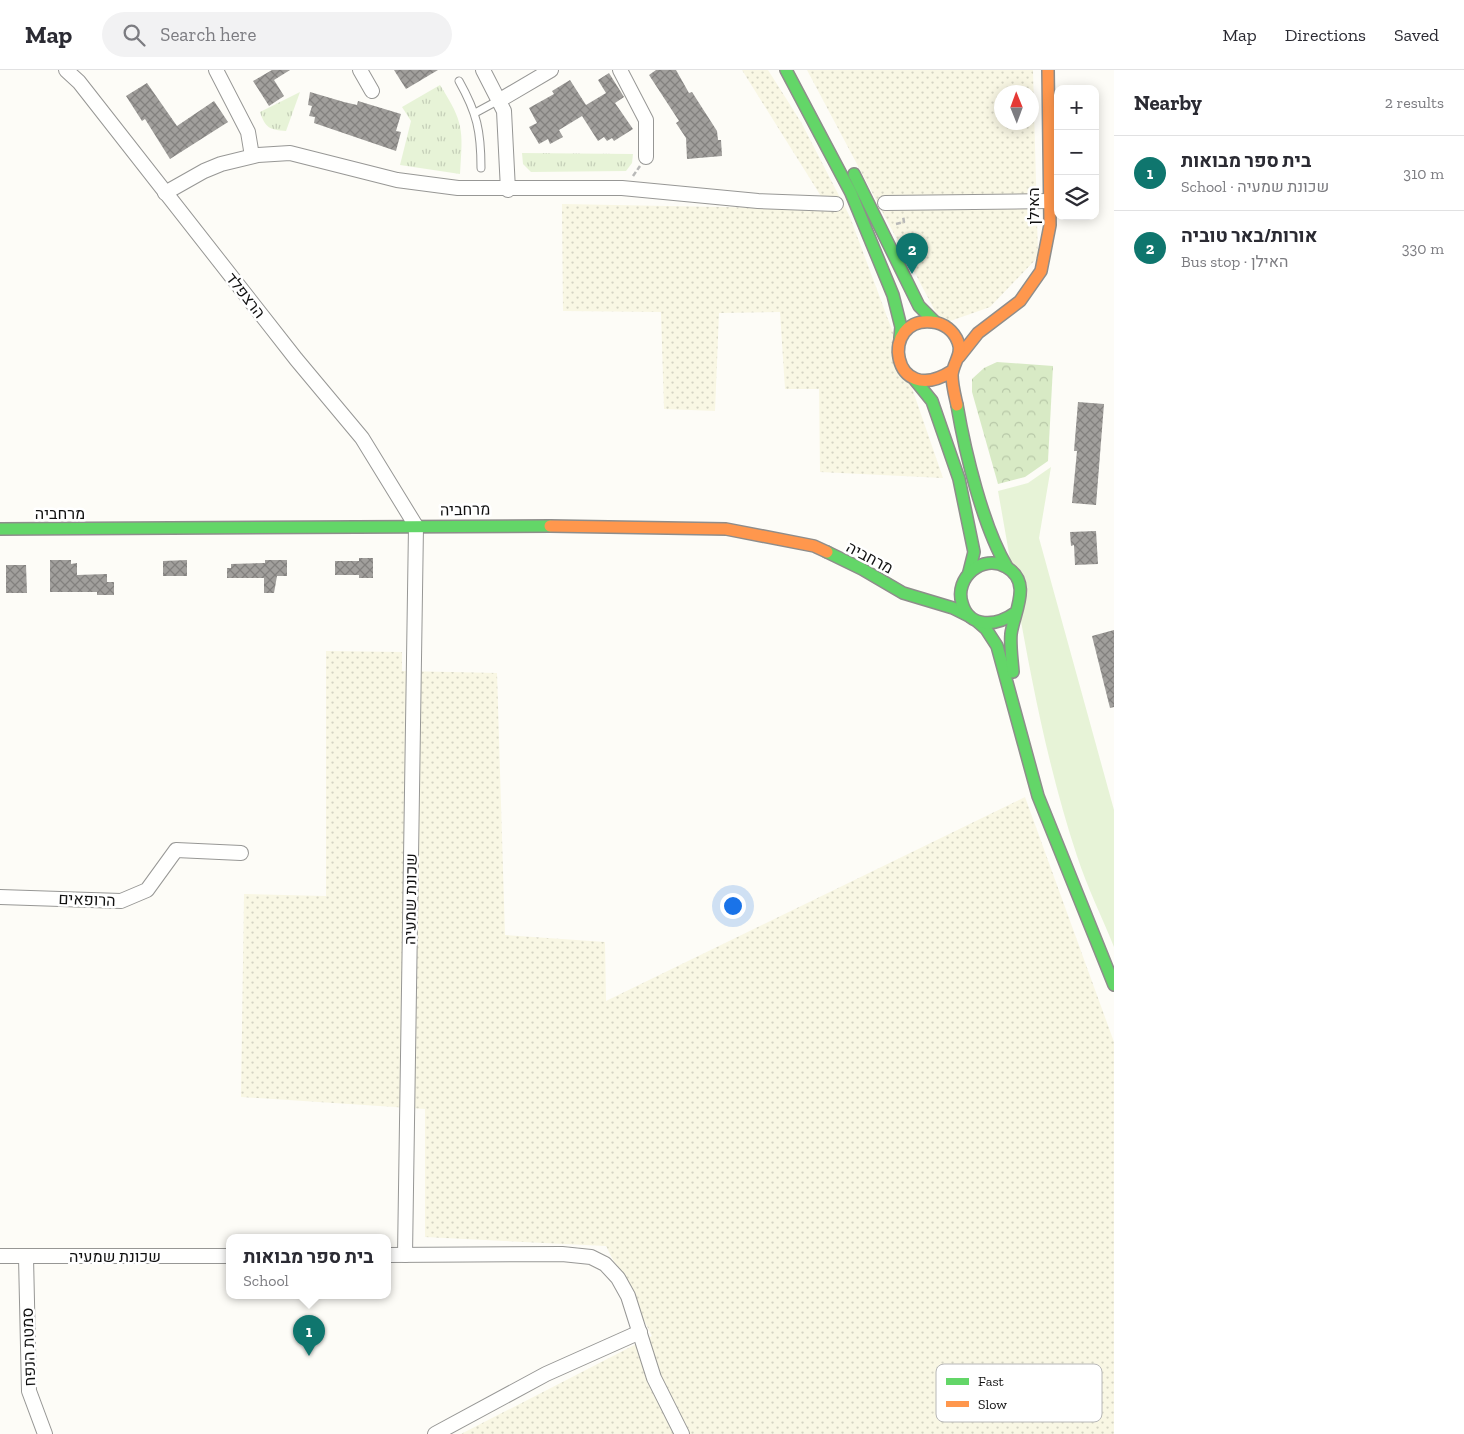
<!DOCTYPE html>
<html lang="en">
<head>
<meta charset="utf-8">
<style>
  :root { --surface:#fff; --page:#f2f2f3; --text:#2b2b33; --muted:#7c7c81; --line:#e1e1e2; --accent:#0f766e }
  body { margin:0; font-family:"Zilla Slab",Heebo,serif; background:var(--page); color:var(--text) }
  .controls { position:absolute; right:15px; top:15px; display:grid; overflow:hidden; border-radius:10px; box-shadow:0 2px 12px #0003 }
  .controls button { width:45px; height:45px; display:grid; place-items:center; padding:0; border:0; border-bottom:1px solid var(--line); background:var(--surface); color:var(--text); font:25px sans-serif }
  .compass { position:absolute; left:994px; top:15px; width:45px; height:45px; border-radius:50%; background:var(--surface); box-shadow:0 2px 12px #0003; rotate:359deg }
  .you { position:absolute; left:732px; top:835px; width:18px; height:18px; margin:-12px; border:4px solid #fff; border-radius:50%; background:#1a73e8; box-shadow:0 0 0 8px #1a73e833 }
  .badge { display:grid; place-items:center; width:32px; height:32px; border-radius:50%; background:var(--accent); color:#fff; font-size:16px; font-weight:700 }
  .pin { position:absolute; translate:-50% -41px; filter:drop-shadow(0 1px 2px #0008) }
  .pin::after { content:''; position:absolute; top:26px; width:18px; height:15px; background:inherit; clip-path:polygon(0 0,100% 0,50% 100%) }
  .popup { position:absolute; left:226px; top:1164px; width:165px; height:65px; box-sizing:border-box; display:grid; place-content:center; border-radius:10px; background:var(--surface); filter:drop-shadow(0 1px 4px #0005); font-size:16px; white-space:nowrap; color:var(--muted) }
  .popup b { font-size:19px; color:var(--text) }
  .popup::after { content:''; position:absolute; left:50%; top:100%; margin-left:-10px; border:10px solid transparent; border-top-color:var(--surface) }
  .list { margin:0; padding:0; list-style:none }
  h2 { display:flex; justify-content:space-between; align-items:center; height:65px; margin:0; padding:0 20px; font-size:21px }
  h2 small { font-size:16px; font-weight:400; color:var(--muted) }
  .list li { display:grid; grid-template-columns:32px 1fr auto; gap:15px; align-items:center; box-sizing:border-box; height:75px; padding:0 20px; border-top:1px solid var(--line) }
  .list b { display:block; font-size:19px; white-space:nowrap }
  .list p { margin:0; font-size:16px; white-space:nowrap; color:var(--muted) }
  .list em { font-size:16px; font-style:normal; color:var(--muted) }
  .icon { flex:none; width:28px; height:28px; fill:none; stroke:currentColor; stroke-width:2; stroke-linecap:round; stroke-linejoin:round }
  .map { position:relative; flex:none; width:1114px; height:1364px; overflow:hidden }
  header { display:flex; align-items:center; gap:30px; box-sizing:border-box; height:70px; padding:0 25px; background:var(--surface); border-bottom:1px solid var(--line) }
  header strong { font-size:24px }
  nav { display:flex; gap:28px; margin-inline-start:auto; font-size:18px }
  .search { width:350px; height:45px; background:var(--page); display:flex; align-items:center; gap:12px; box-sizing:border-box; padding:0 18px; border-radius:28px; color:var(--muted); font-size:19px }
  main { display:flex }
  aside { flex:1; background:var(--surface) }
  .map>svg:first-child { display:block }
  .farmland { fill:url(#farmland-dots); fill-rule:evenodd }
  .grass { fill:#e7f3d7 }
  .forest { fill:url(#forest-crowns) }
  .park { fill:url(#park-tufts) }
  .building { fill:url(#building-cross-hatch) }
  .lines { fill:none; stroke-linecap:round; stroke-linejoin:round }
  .lane-casing { stroke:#979795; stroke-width:9 }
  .street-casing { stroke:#979795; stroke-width:16 }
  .fast-casing { stroke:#8e8d8b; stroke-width:14 }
  .slow-casing { stroke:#8e8d8b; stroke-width:14 }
  .path { stroke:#b9b9b8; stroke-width:2.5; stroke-dasharray:5 2.5; stroke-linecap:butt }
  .lane { stroke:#fffffe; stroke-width:7 }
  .street { stroke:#fffffe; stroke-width:14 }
  .fast { stroke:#63d668; stroke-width:11 }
  .slow { stroke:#ff974d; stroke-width:11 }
  .labels { text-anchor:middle; stroke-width:5; stroke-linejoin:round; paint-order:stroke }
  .street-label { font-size:16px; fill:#111; stroke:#fff }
  .key { fill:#fff; stroke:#b8b8b8; stroke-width:1 }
  .key-label { font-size:14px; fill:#111 }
</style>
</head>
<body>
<header>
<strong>Map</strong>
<div class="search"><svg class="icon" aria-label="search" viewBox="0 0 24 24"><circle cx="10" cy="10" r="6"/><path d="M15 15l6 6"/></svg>Search here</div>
<nav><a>Map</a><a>Directions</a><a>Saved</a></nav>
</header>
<main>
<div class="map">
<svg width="1114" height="1364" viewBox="0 0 1114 1364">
  <defs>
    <pattern id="farmland-dots" width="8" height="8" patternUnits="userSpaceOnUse" patternTransform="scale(1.25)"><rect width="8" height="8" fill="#f9f7e4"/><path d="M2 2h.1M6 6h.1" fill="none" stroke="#d4d3c3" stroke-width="1.8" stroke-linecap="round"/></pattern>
    <pattern id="forest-crowns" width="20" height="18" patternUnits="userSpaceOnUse" patternTransform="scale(1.25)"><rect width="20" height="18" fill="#d8eac5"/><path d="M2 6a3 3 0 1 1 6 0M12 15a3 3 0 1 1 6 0" fill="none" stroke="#b8c8a8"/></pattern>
    <pattern id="park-tufts" width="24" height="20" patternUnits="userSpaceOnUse" patternTransform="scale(1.25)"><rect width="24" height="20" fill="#e7f3d7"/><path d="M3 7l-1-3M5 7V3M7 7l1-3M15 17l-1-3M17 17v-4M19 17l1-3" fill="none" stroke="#c5cfb8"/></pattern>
    <pattern id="building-cross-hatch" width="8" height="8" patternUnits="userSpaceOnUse" patternTransform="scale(1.25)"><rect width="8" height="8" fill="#a19f9c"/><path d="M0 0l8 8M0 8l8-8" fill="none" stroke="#82807e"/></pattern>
  </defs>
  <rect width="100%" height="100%" fill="#fdfcf7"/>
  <g class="farmland">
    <polygon points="742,0 768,0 801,52 850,147 892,260 943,408 820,402 819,319 785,319 780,242 719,243 715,341 664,339 661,242 563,241 562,134 829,139"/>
    <path d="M 807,0 L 1033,0 L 1038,187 L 990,237 L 942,254 ZM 1002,22 L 1032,22 L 1032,52 L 1002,52 Z"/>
    <polygon points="326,581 402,582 402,601 497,603 505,865 605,872 606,931 1025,727 1114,972 1114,1364 461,1364 652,1266 606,1176 425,1167 425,1039 241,1027 244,824 326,826"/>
  </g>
  <path class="grass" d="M 1051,397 L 1039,468 L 1114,740 L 1114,877 C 1102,847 1087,817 1077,786 C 1038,668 1020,543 998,421 L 1028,413 Z"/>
  <polygon class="forest" points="997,292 1053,296 1048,391 1025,407 998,414 972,322 972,309 984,298"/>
  <g class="park">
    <path d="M 440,15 C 464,53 463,59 460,104 L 400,95 L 411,51 L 402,37 Z"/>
    <path d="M 300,22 L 286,61 C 270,60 265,58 260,42 Z"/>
    <polygon points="522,83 633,84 632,93 626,101 531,102 523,94"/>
  </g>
  <g class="building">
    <polygon points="272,0 290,0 274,10 284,26 269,36 253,11"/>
    <polygon points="394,0 438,0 406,19"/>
    <polygon points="656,0 676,0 689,23 692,22 717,61 718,70 721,70 722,86 687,89 686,68 676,53 679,51 649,5"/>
    <polygon points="609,3 624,27 615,33 633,59 614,71 612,68 607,71 604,67 598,71 582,46 559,60 563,67 550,74 548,69 539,74 529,57 537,53 529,38 554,24 552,21 570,10 586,35 606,23 598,10"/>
    <polygon points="147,13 177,56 214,31 228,52 170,89 145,49 142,51 126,26"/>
    <polygon points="310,22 344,32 357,35 358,31 401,44 396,61 401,62 396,81 314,53 315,47 309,46 312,36 308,35"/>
    <polygon points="1078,332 1104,334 1096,435 1072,433 1077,381 1074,381"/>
    <polygon points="1096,461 1098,494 1075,495 1074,475 1071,476 1070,462"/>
    <polygon points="359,488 373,488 373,508 359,508 359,505 335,505 335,491 359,491"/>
    <polygon points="50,490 71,490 71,494 77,493 77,505 107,504 107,512 114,512 114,525 97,525 97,522 50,522"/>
    <polygon points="187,490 187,506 163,506 163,491"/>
    <polygon points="265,490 287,490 287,506 277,506 274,523 264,523 264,508 227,508 227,498 231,498 231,494 265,493"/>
    <polygon points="6,495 26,495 27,523 6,523"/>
    <polygon points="1114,560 1114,637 1110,638 1092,566"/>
  </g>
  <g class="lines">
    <g class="lane-casing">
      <g id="lane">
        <path d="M 459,11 C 477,43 481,61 481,98"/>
        <polyline points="475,43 499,30"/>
      </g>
    </g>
    <g class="street-casing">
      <g id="street">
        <polyline points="66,0 79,12 296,289 362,368 416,456 405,1185"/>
        <polyline points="216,0 248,62 252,86"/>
        <polyline points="360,0 372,21"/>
        <polyline points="483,0 504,41 508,120"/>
        <polyline points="620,0 646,50 646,87"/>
        <polyline points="500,30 551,0"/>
        <polyline points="165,123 204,101 221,94 258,85 290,83 397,110 458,118 622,118 758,131 836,134"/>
        <polyline points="885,133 1049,131"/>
        <polyline points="0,827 121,831 147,820 176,780 241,783"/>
        <polyline points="388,1185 562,1184 591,1187 605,1194 618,1208 628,1226 654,1308 682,1364"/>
        <polyline points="0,1186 230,1186"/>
        <polyline points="26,1187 29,1321 45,1364"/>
        <polyline points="435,1364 546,1304 640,1262"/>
      </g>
    </g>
    <g class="fast-casing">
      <g id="fast">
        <polyline points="786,0 851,123 893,225 901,257 900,268"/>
        <polyline points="854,104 919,236 934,251"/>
        <polyline points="915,310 932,331 959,409 974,482 969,502"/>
        <path d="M 957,335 C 965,382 983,457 1007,497"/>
        <polyline points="0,459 550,456"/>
        <polyline points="827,482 862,499 903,523 953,538 969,546"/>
        <polyline points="978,552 986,559 997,576 1038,726 1114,915"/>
        <path d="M 1013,602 C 1012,589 1010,576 1011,564 C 1014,542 1033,512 1006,497 C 983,483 954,508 962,533 C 969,559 997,556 1015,543"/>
      </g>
    </g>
    <g class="slow-casing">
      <g id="slow">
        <polyline points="959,287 978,263 1020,231 1041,201 1050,155 1048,0"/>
        <path d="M 952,301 C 891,340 879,246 932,252 C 944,253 954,261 958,272 C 963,284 953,293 952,305 C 952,315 955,326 957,335"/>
        <polyline points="550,456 726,459 814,476 827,482"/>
      </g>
    </g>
    <g class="path">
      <polyline points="633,106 640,96"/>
      <polyline points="896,154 904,152 903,146"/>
    </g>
    <use href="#lane" class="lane"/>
    <use href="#street" class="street"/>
    <use href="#fast" class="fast"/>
    <use href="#slow" class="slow"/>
  </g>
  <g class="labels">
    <g class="street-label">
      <text transform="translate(1033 136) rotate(-90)" y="6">האילן</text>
      <text transform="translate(246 225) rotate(52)" y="6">הרצפלד</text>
      <text transform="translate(465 439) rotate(-1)" y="6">מרחביה</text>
      <text x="60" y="449">מרחביה</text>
      <text transform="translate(870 487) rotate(28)" y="6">מרחביה</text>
      <text transform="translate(87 829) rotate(2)" y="6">הרופאים</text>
      <text transform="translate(410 829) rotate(-89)" y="6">שכונת שמעיה</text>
      <text x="115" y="1192">שכונת שמעיה</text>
      <text transform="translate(28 1277) rotate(-92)" y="6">סמטת הנפח</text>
    </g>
  </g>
  <rect x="936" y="1294" width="166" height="58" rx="8" class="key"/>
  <rect x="946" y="1308" width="23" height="7" fill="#63d668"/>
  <rect x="946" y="1331" width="23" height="6" fill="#ff974d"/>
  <g class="key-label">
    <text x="978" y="1316">Fast</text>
    <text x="978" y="1339">Slow</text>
  </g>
</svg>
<div class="controls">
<button>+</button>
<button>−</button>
<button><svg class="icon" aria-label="layers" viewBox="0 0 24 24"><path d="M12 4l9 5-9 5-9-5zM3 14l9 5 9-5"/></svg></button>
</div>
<svg class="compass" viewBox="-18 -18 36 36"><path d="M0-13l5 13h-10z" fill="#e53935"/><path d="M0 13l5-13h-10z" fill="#7c7c81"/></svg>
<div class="you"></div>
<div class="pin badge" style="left:309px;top:1286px">1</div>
<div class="popup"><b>בית ספר מבואות</b>School</div>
<div class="pin badge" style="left:912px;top:204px">2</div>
</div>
<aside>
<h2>Nearby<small>2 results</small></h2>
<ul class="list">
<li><span class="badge">1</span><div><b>בית ספר מבואות</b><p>School · שכונת שמעיה</p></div><em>310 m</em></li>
<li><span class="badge">2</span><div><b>אורות/באר טוביה</b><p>Bus stop · האילן</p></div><em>330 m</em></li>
</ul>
</aside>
</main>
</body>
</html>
